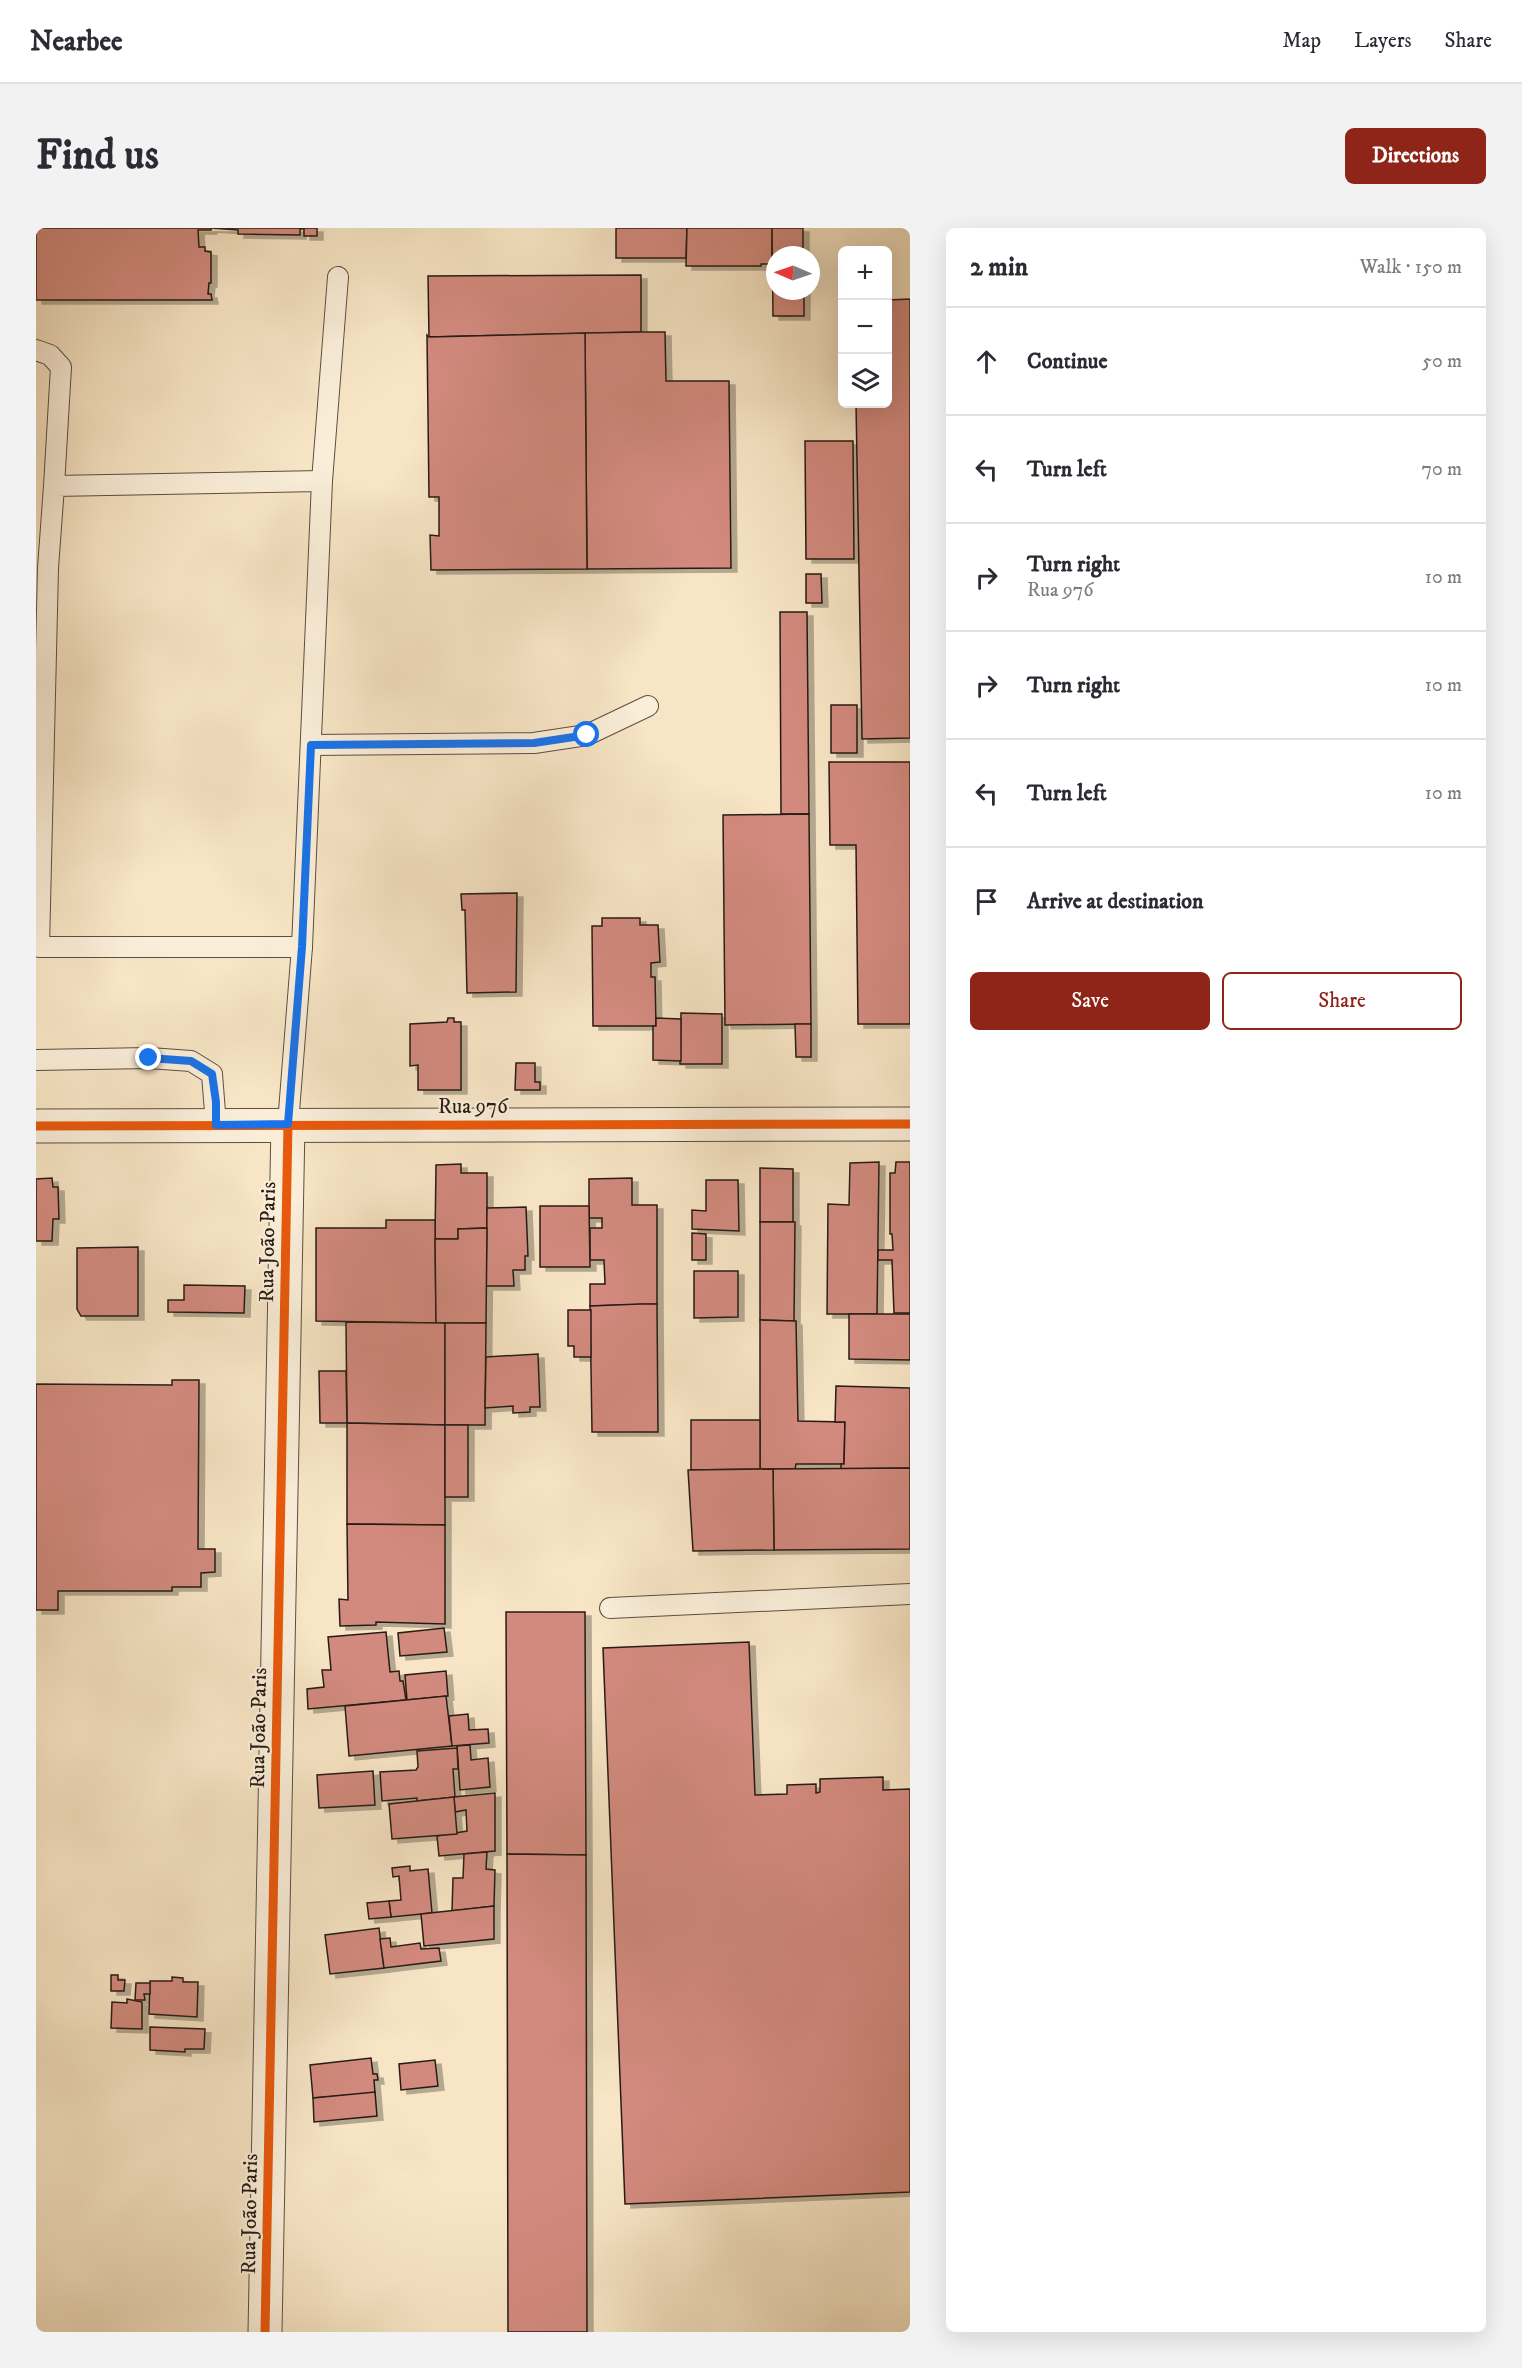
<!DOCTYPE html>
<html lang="en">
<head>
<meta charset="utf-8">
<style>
  :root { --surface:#fff; --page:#f2f2f3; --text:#2b2b33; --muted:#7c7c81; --line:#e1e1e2; --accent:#8f2418 }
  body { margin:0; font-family:"IM FELL DW Pica",serif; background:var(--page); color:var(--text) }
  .controls { position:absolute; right:18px; top:18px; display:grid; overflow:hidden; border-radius:9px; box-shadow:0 6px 24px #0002 }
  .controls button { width:54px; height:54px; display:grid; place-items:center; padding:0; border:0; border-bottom:2px solid var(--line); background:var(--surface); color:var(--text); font:30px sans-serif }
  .compass { position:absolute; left:730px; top:18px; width:54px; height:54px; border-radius:50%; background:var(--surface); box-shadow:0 6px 24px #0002; rotate:272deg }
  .stop { position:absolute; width:18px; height:18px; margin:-14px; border:4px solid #1a73e8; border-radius:50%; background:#fff }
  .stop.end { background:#1a73e8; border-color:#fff; box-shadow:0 2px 6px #0008 }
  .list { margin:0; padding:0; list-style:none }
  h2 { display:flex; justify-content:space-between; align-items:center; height:78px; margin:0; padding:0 24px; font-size:26px }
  h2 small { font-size:20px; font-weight:400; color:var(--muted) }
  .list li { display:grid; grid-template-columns:39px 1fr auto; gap:18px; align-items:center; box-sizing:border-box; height:108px; padding:0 24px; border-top:2px solid var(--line) }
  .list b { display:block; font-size:22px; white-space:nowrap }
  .list p { margin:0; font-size:20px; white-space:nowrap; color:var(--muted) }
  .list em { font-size:20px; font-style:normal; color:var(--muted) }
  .actions { display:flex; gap:12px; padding:18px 24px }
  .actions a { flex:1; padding:14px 0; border:2px solid var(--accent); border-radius:9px; text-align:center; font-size:21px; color:var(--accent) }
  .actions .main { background:var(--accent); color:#fff }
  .icon { flex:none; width:33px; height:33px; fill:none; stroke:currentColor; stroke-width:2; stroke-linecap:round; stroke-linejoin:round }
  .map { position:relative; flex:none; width:874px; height:2104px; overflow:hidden; border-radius:9px }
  header { display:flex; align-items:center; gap:36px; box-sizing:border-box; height:84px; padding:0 30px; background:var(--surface); border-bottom:2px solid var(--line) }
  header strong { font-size:28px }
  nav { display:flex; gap:33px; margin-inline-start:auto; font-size:21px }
  .intro { display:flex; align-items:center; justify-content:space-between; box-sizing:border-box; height:144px; padding:0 36px }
  h1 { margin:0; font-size:42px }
  .button { padding:15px 27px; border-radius:9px; background:var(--accent); color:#fff; font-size:21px; font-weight:700 }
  main { display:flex; gap:36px; padding:0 36px }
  aside { flex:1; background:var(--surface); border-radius:9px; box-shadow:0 6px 24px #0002 }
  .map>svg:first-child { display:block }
  .building { fill:#d28a7e; stroke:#281b14; stroke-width:1.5; filter:url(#shadow) }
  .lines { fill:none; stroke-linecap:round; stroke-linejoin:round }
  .lane-casing { stroke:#5c4e40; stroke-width:22 }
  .street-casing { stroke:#5c4e40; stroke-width:35 }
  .lane { stroke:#faeed9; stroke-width:20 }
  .street { stroke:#faeed9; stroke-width:33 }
  .cycleway-casing { stroke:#faeed9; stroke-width:13 }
  .cycleway { stroke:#e8590c; stroke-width:9 }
  .route { stroke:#1a73e8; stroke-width:8 }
  .labels { text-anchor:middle; stroke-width:4.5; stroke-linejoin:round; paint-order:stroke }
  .street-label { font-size:21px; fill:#281b14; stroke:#faeed9 }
</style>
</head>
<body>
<header>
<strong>Nearbee</strong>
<nav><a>Map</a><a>Layers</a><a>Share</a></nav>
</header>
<div class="intro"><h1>Find us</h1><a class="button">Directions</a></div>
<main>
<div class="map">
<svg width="874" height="2104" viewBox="0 0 874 2104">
  <defs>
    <filter id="shadow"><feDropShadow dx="6" dy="4" stdDeviation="0" flood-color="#0004"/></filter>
  </defs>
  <rect width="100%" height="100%" fill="#f7e5c5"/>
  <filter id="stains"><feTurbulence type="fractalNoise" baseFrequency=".00333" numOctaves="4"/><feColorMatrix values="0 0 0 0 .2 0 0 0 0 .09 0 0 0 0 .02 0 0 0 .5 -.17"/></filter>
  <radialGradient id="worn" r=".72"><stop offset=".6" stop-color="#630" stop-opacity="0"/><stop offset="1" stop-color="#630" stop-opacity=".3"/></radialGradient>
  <g class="building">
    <polygon points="0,0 175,0 175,2 162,2 163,19 169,19 169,23 175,24 175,55 173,55 172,66 175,66 176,72 0,72"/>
    <polygon points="175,0 281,0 281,8 268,8 268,1 264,1 264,7 202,6 202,2"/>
    <polygon points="580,0 651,0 650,30 580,30"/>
    <polygon points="651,0 736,0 736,36 725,36 725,38 650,38"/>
    <polygon points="736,0 767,0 767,27 739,27 739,63 768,63 768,88 737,88"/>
    <polygon points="605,47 605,104 393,109 392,48"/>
    <polygon points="874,71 874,510 826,511 820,176 852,176 852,72"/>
    <polygon points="605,104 629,104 630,153 693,153 695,340 551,341 549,105"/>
    <polygon points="549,105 551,341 395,342 394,307 403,308 403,269 393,269 391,107 393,109"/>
    <polygon points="769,213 817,213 818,331 770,331"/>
    <polygon points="770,346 785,346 786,375 770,375"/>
    <polygon points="744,384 771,384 773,586 745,586"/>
    <rect x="795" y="477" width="26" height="48"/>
    <polygon points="793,534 874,534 874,796 822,796 820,617 794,617"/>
    <polygon points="773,586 775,796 689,797 687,587"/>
    <polygon points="481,665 480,764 431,765 429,682 426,682 425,666"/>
    <polygon points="566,690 604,690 604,697 622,697 624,734 615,735 615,749 619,749 620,798 557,798 556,698 566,698"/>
    <polygon points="645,785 686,786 686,836 644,836"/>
    <polygon points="412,790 418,790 418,794 425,794 425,862 382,862 382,837 374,838 374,796 411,794"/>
    <polygon points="620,790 645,791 645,833 617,832 617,798 620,798"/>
    <polygon points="759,796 775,796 775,829 760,829"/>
    <polygon points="480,835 499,835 499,854 504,854 504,862 479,862"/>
    <polygon points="843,934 841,1086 791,1086 792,976 813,977 814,935"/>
    <polygon points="860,934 874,934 874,1085 858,1085 856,1032 842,1032 842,1022 857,1022 856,1006 854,1006 854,945 859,945"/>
    <polygon points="425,936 425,945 451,945 451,1000 422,1001 422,1011 399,1011 400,937"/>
    <polygon points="724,940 757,941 757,994 724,994"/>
    <polygon points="16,950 17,959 22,959 23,991 17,991 16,1013 0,1013 0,951"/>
    <polygon points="596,950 596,977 621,977 621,1076 554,1078 554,1056 569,1056 568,1032 554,1032 554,1000 566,1000 566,990 553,990 553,951"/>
    <polygon points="670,952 702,952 703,1003 656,1001 656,982 670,983"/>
    <polygon points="504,978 553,978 554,1039 504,1039"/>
    <polygon points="490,979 492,1028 489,1028 489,1042 477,1042 478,1058 450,1058 451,980"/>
    <polygon points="350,992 399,992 400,1095 280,1093 280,1000 350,1000"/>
    <polygon points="724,994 759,994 758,1093 724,1092"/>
    <polygon points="451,1000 450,1095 400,1095 399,1011 422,1011 422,1001"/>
    <polygon points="656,1005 670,1006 670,1032 656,1032"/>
    <polygon points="102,1019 102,1088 45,1088 41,1081 41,1020"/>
    <polygon points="658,1043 702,1043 702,1089 658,1090"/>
    <polygon points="148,1057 209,1058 208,1085 132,1084 132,1072 148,1072"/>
    <polygon points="604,1076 621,1076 622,1204 556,1204 554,1078"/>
    <polygon points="532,1082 555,1082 555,1129 538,1129 538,1118 532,1118"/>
    <polygon points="813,1086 874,1086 874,1132 813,1131"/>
    <polygon points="724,1092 760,1093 762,1193 809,1194 808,1236 760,1236 759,1241 724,1241"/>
    <polygon points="310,1094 409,1095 409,1197 311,1195"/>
    <polygon points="409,1095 450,1095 449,1197 409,1197"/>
    <polygon points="502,1126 504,1179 494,1179 494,1184 477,1185 477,1178 449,1180 450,1129"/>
    <polygon points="283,1143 310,1143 311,1195 284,1195"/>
    <polygon points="136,1152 163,1152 162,1321 179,1321 179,1344 165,1345 165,1359 136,1359 136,1363 22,1363 22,1382 0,1382 0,1156 136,1157"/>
    <polygon points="800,1158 874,1160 874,1240 805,1241 805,1236 808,1236 809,1194 799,1194"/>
    <polygon points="655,1192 724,1192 724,1241 655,1242"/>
    <polygon points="311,1195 409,1197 409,1297 311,1296"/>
    <rect x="409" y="1197" width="23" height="72"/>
    <polygon points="874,1240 874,1321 738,1322 737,1241"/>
    <polygon points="737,1241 738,1322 657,1323 652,1242"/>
    <polygon points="311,1296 409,1297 409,1396 340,1394 340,1397 304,1398 303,1371 312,1372"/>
    <polygon points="470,1384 549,1384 550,1627 471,1626"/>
    <polygon points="408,1400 411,1424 364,1428 362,1405"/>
    <polygon points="350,1404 354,1444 363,1443 364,1453 367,1453 370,1472 272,1481 271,1461 288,1459 286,1442 295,1442 292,1409"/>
    <polygon points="713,1414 719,1567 751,1566 751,1557 780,1556 780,1565 784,1564 784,1551 847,1549 847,1562 874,1561 874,1964 589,1976 567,1420"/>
    <polygon points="410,1443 412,1468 371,1472 369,1447"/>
    <polygon points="410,1468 416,1518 313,1528 309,1478"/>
    <polygon points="432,1486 433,1502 452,1501 453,1515 416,1518 413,1488"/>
    <polygon points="434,1517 435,1532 452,1530 454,1559 424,1562 421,1518"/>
    <polygon points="421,1520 422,1541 417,1541 419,1569 381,1573 381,1570 346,1573 344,1544 380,1542 382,1539 381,1523"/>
    <polygon points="337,1543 339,1577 283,1580 281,1547"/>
    <polygon points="459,1565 459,1623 403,1628 401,1608 431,1603 430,1582 419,1584 418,1569"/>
    <polygon points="418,1569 421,1606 356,1611 353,1576"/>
    <polygon points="451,1624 450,1641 459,1642 458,1678 416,1683 417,1650 427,1650 428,1626"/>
    <polygon points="471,1626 550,1627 551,2104 472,2104"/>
    <polygon points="374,1638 374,1643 392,1641 396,1685 355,1689 353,1673 365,1672 363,1648 357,1649 356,1640"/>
    <polygon points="353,1673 355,1689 333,1691 331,1675"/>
    <polygon points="458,1678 458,1711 388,1718 385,1686"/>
    <polygon points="343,1700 348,1740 294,1746 289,1707"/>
    <polygon points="354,1710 355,1719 384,1715 385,1721 403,1720 405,1733 348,1740 344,1711"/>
    <polygon points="75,1747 82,1747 82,1752 89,1752 88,1763 75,1763"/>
    <polygon points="136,1749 147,1750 147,1754 162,1754 161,1789 113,1786 114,1753 136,1753"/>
    <polygon points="100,1755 114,1755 114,1766 108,1766 109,1772 99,1772"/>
    <polygon points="91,1771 106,1774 106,1801 75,1800 76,1774 91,1775"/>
    <polygon points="114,1799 169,1801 168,1821 149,1821 149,1824 114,1822"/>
    <polygon points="335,1830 337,1846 341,1846 342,1852 338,1852 339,1865 277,1870 274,1837"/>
    <polygon points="399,1832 402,1858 365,1862 363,1836"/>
    <polygon points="339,1864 341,1888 278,1894 277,1870"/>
  </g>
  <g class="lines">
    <g class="lane-casing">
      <g id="lane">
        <polyline points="0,122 14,127 25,139 18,258"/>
        <polyline points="275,517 498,515 551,507 612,478"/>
        <polyline points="266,719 3,719 12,340 18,258 286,253"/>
        <polyline points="0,832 113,830 155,833 176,846 180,897"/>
        <polyline points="252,896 266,719 286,253 302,49"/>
        <polyline points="574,1380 874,1366"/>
      </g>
    </g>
    <g class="street-casing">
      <g id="street">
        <polyline points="0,898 874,896"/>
        <polyline points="229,2104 252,896"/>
      </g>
    </g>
    <use href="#lane" class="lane"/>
    <use href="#street" class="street"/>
    <g class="cycleway-casing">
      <g id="cycleway">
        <polyline points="0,898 874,896"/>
        <polyline points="229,2104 252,896"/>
      </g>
    </g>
    <use href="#cycleway" class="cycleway"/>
  </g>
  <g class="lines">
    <polyline class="route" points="113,830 155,833 176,846 180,874 180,897 252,896 266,719 275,517 498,515 551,507"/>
  </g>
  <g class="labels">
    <g class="street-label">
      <text x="437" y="885">Rua 976</text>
      <text transform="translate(231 1014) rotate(-89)" y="7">Rua João Paris</text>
      <text transform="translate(222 1500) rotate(-89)" y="7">Rua João Paris</text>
      <text transform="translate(213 1986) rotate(-89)" y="7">Rua João Paris</text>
    </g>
  </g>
  <rect width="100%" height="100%" filter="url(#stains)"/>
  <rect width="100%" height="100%" fill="url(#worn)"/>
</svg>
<div class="controls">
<button>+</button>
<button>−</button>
<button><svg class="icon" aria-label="layers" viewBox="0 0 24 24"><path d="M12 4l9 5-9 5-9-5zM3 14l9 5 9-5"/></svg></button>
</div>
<svg class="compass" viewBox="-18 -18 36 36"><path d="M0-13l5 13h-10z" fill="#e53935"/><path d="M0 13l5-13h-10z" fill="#7c7c81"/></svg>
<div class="stop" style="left:551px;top:507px"></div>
<div class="stop end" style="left:113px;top:830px"></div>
</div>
<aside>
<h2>2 min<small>Walk · 150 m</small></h2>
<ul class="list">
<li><svg class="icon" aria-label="ahead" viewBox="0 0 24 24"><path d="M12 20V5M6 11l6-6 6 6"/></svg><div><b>Continue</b></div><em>50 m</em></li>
<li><svg class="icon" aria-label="left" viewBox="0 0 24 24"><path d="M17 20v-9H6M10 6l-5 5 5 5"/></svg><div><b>Turn left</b></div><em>70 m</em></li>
<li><svg class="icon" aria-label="right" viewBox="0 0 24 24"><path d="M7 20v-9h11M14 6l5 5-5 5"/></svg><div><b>Turn right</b><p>Rua 976</p></div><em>10 m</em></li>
<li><svg class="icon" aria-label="right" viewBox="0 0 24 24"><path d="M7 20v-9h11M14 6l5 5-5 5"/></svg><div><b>Turn right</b></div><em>10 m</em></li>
<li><svg class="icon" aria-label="left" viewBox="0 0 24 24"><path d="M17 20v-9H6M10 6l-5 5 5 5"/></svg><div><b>Turn left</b></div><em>10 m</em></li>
<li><svg class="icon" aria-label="arrive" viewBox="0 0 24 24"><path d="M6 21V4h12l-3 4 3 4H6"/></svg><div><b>Arrive at destination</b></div></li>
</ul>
<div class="actions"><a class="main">Save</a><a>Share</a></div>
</aside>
</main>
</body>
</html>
